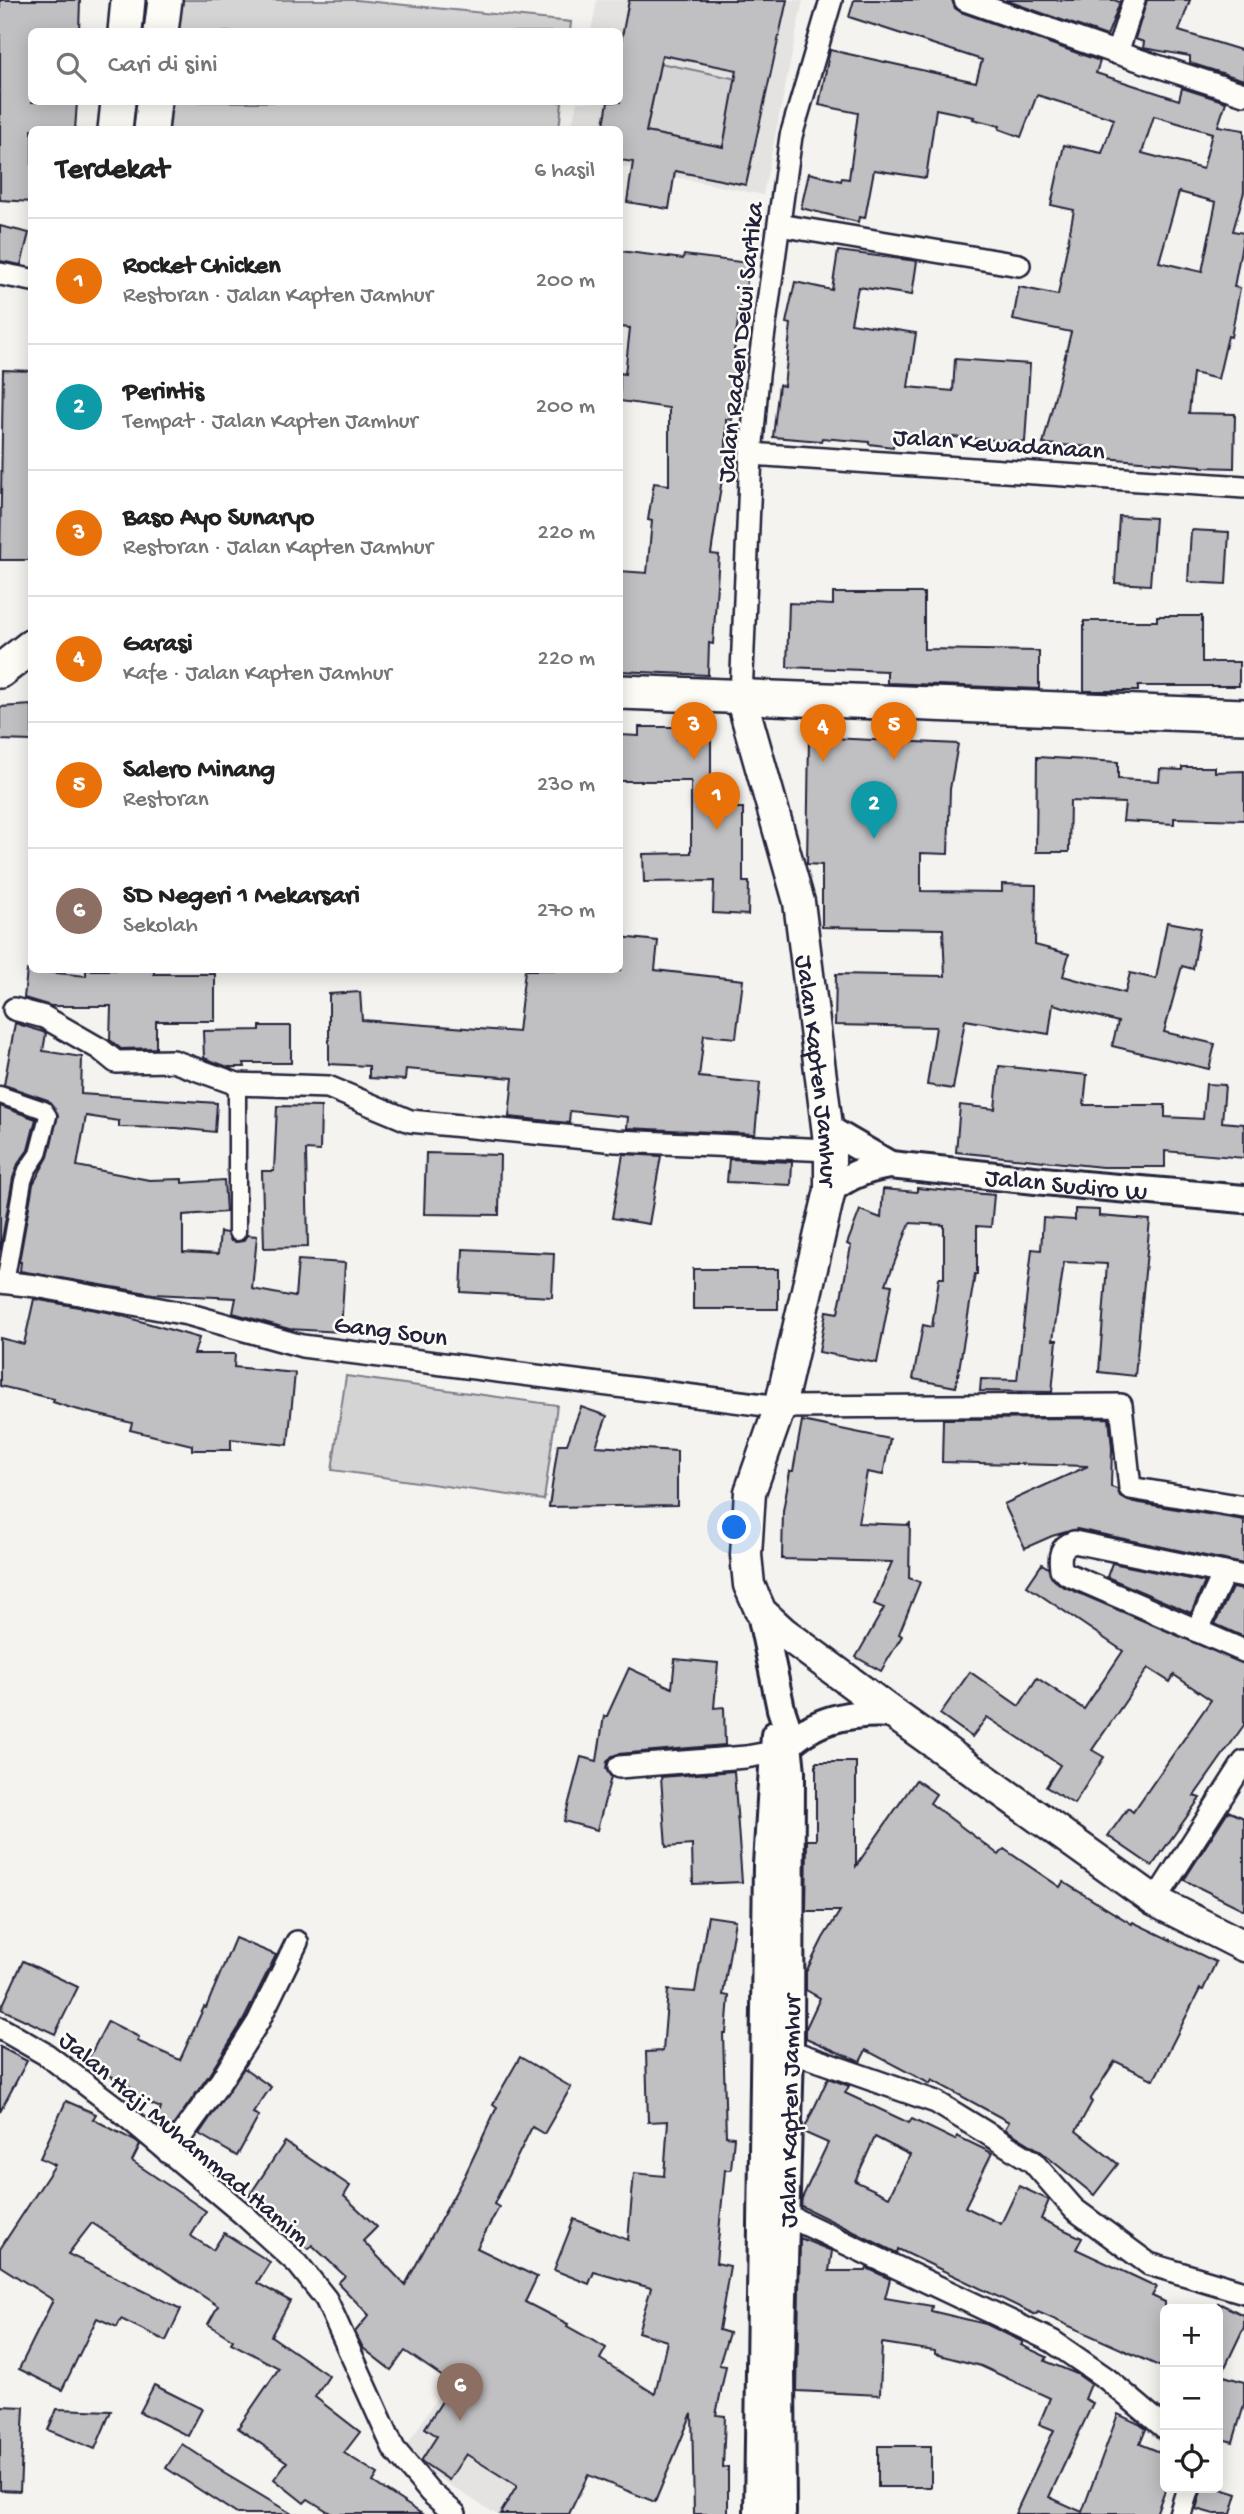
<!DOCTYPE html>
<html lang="id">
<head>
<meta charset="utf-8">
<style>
  :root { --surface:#fff; --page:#f6f6f6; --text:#222; --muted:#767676; --line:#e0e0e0; --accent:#22223b }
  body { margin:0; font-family:"Gochi Hand",sans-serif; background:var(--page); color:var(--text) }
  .controls { position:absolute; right:21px; bottom:21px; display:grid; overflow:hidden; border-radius:10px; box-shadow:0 4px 18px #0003 }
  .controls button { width:63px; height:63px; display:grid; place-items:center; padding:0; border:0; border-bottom:2px solid var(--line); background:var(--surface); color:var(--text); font:35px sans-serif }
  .you { position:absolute; left:735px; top:1528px; width:24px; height:24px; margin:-18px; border:5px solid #fff; border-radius:50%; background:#1a73e8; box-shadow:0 0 0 10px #1a73e833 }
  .badge { display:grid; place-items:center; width:46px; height:46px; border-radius:50%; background:var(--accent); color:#fff; font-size:23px; font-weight:700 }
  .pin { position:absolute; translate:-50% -58px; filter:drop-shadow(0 2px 4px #0008) }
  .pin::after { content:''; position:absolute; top:37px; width:24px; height:21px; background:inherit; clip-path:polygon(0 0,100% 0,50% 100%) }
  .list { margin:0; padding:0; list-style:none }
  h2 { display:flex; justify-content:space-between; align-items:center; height:91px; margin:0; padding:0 28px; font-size:30px }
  h2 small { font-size:23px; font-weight:400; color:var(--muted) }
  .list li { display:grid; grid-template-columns:46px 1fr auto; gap:21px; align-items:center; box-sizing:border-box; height:126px; padding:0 28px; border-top:2px solid var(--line) }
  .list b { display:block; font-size:26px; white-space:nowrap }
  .list p { margin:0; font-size:23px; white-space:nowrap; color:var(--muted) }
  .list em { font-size:23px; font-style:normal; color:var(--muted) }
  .icon { flex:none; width:38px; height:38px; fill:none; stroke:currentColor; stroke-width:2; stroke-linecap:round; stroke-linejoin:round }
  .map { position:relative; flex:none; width:1244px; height:2514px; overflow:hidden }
  .search { position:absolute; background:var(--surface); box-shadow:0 4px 18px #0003; left:28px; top:28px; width:595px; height:77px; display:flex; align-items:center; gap:18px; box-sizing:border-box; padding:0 24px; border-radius:10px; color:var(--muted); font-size:26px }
  .panel { position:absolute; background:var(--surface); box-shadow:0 4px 18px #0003; left:28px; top:126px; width:595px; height:847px; border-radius:10px }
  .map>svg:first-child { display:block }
  .built { fill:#e4e3e2 }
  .green { fill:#d5d4d5; stroke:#7c7b88; stroke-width:2 }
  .building { fill:#c0bfc2; stroke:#22223b; stroke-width:2; fill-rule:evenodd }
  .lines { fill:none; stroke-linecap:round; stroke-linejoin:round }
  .pedestrian-casing { stroke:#22223b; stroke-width:21 }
  .minor-casing { stroke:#22223b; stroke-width:26 }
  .tertiary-casing { stroke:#22223b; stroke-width:32 }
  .secondary-casing { stroke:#22223b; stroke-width:35 }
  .primary-casing { stroke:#22223b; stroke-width:38 }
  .pedestrian { stroke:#fdfcf7; stroke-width:16 }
  .minor { stroke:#fdfcf7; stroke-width:21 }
  .tertiary { stroke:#fdfcf7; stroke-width:26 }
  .secondary { stroke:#fdfcf7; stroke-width:30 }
  .primary { stroke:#fdfcf7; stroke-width:33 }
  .labels { text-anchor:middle; stroke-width:5; stroke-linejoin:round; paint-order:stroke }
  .street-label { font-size:26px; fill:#22223b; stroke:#fdfcf7 }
</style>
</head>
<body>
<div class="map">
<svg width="1244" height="2514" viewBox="0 0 1244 2514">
  <rect width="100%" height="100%" fill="#f4f3ef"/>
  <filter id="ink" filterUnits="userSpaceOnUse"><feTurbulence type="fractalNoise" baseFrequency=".0143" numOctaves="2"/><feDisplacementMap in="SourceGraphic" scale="14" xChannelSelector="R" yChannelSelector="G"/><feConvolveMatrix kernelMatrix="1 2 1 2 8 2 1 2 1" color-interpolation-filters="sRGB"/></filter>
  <g filter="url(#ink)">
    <g class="built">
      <polygon points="597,0 803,0 763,195 620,166 620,130 571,130 577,102 620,102 620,32 591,31"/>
      <polygon points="444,2387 566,2464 534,2514 496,2514 401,2455"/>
    </g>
    <g class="green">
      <polygon points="173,0 356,0 571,22 570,32 169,32"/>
      <polygon points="660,63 737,79 723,147 646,132"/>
      <polygon points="162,102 562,102 559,129 159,130"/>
      <polygon points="346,1376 557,1405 544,1500 332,1470"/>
    </g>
    <g class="building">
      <polygon points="0,0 80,0 79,32 32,32 32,102 77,102 75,130 32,130 32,202 0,200"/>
      <path d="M 629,0 L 787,0 L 746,185 L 675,171 L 669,209 L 627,202 L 633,162 L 620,160 L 620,130 L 603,130 L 608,102 L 620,102 L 620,47 ZM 662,55 L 737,70 L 723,147 L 646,132 Z"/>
      <path d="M 854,0 L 952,0 L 955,8 L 961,12 L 1100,61 L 1096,73 L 1179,100 L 1182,88 L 1226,102 L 1218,126 L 1244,130 L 1244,192 L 1233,231 L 1244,233 L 1234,287 L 1240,288 L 1231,337 L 1228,336 L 1218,379 L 1193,373 L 1189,413 L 1235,414 L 1234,468 L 1201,467 L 1201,466 L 1092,457 L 1093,447 L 1043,444 L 1071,332 L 1013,320 L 1019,287 L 1058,295 L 1074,210 L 1051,205 L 1064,145 L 1102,153 L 1114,119 L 1037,95 L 1021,137 L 999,129 L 1000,126 L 973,119 L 974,117 L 936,109 L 926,178 L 874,170 L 865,218 L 859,217 L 858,222 L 801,208 L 809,173 L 841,181 L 842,178 L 849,179 L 858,113 L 819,105 L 830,50 L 976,82 L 982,60 L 849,17 ZM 1154,116 L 1212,133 L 1203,169 L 1142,153 ZM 1179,192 L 1216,202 L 1202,272 L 1159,262 Z"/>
      <polygon points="1005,0 1114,0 1120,2 1107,36"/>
      <polygon points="1147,0 1190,0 1179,31 1244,51 1244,80 1190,63 1190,56 1143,48 1144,42 1135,39"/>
      <polygon points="0,226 29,233 21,265 0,261"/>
      <polygon points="620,251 683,259 684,255 749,263 745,297 741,297 733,359 738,360 733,393 735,393 732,420 726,419 726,465 724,465 711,554 719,555 713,644 709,643 708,675 620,671 620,571 647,573 652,521 648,520 654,483 669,485 669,408 620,401 620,373 625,374 630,328 620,327"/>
      <polygon points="838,251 917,261 912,295 858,287 851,323 916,333 908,387 953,391 955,359 1030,364 1025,442 938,436 937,442 895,438 893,447 869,444 869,442 822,438 821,441 773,437 779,385 784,386 791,324 786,323 795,282 832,290"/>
      <polygon points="3,370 32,371 32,560 0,560"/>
      <polygon points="1119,516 1155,518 1150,585 1115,583"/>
      <polygon points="1191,530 1229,532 1226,584 1188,582"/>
      <polygon points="833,593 924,593 924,649 1039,651 1039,689 887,683 887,671 787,667 789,603 833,605"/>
      <polygon points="1157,616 1202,616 1202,662 1239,662 1239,686 1138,686 1138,691 1084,691 1084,621 1157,621"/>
      <polygon points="32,705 32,741 0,740 0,707"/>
      <polygon points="639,727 677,727 677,739 711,739 711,808 743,808 743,882 749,882 748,915 713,913 714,881 644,882 643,854 691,853 691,781 620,781 620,735 639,736"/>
      <polygon points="809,737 958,744 950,789 948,854 921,853 921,891 1002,892 1002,884 1036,885 1035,945 1069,954 1063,976 1125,993 1130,973 1156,979 1167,922 1200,928 1193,969 1182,966 1164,1032 1215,1044 1209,1069 1112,1046 1118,1022 1053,1004 1049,1034 965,1020 953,1089 927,1085 936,1027 835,1025 836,974 945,976 943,929 822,927 822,865 807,864"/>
      <polygon points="1037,757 1118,762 1118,779 1159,781 1160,769 1182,770 1182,767 1215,767 1215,772 1244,771 1244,820 1174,818 1174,824 1123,821 1125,803 1070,801 1069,852 1036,852"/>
      <polygon points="620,937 658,941 655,970 743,980 736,1038 704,1035 699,1077 760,1083 755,1134 627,1128 628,1117 570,1111 569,1123 509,1117 513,1078 406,1069 405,1080 369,1078 369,1066 329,1064 329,994 360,992 362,1020 518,1032 525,970 620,970"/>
      <polygon points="27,970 86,976 86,970 154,970 154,974 215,974 215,1021 156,1021 156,1048 121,1049 110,1040 111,1006 51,1006 24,998"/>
      <polygon points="15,1023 46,1033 43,1051 82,1057 81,1094 217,1103 215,1132 176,1128 119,1127 119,1121 86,1116 77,1166 149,1180 182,1179 182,1183 224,1180 226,1212 183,1215 183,1252 218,1254 220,1232 227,1233 231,1241 236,1242 243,1241 247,1235 257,1236 252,1289 295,1297 298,1260 345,1263 341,1332 289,1329 233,1313 236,1298 153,1294 20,1271 21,1262 19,1262 33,1184 48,1157 58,1115 48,1100 4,1085"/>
      <polygon points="260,1026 291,1026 291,1063 244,1063 245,1067 228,1067 204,1058 203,1031 260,1030"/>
      <polygon points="999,1066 1087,1075 1084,1105 1165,1105 1165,1117 1203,1119 1206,1084 1225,1085 1222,1122 1244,1124 1244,1158 1165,1151 1165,1167 1102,1167 956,1152 960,1105 995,1109"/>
      <polygon points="0,1106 36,1119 28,1150 18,1164 13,1178 0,1251"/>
      <polygon points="277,1106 321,1107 320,1151 306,1150 308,1247 264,1248 262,1171 274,1171"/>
      <polygon points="426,1153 500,1155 499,1215 424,1214"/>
      <polygon points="623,1154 661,1156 649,1224 612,1218"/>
      <polygon points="729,1159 792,1162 791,1185 727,1182"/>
      <polygon points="917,1188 994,1195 991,1227 977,1226 977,1274 975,1274 956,1387 913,1379 923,1325 932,1327 939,1278 944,1278 944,1225 910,1223 886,1284 892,1285 877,1363 819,1352 826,1311 838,1313 851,1246 847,1244 860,1210 881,1218 883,1189 917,1192"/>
      <polygon points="1075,1209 1099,1210 1099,1216 1150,1220 1135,1376 1099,1372 1107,1264 1064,1262 1053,1340 1057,1340 1052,1392 980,1391 981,1379 1017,1380 1032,1249 1041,1250 1043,1218 1075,1220"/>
      <polygon points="463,1249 554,1253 552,1297 461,1292"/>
      <rect x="693" y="1269" width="85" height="40"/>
      <polygon points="34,1299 112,1313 199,1338 194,1354 235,1354 234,1367 295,1373 288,1445 231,1439 231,1450 192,1450 192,1445 130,1430 132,1423 71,1408 53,1402 54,1399 0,1386 0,1338 24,1344"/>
      <polygon points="581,1407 607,1416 596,1446 677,1451 677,1505 549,1507 558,1444 567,1444"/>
      <polygon points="1109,1418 1112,1448 1111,1487 1117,1489 1120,1496 1128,1501 1244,1520 1244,1564 1077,1529 1052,1536 1025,1548 1004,1504 1088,1466 942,1462 943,1419"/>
      <polygon points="802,1421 890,1439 883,1475 867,1472 858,1523 909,1525 910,1522 909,1578 920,1582 899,1634 902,1636 881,1671 856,1657 884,1608 874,1604 892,1562 782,1559 783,1511 790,1471 793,1471"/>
      <polygon points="1112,1563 1205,1582 1191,1613 1107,1577"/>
      <polygon points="1042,1564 1048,1568 1053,1579 1062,1586 1244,1664 1244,1725 1194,1796 1200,1798 1152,1866 1108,1836 1128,1808 1133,1812 1211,1700 1174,1675 1170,1682 1148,1668 1092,1750 1104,1757 1074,1804 1046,1787 1060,1765 987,1717 972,1737 940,1714 970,1672 1019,1706 1037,1678 1084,1709 1123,1651 1027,1586"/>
      <polygon points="1232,1588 1244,1590 1244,1637 1215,1624"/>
      <polygon points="675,1659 718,1663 714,1708 724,1707 725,1745 618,1754 612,1756 607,1762 606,1769 611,1777 597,1830 564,1821 581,1757 597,1761 604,1716 607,1716 629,1668 672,1688"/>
      <polygon points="816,1762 856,1762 856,1866 916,1780 936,1794 930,1803 999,1855 1004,1849 1060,1887 1063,1882 1132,1924 1133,1922 1216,1962 1203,1990 1200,1989 1154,2080 1115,2061 1090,2100 1092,2102 1076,2131 1118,2164 1094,2195 1039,2150 1005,2129 1009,2122 932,2080 930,2084 866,2050 860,2062 806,2038 806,2028 820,1998 806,1990 806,1972 823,1938 840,1911 806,1911 807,1840 816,1840"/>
      <polygon points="734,1771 742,1882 693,1884 692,1845 666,1847 661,1777"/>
      <polygon points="1228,1811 1244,1818 1244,1910 1184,1880"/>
      <polygon points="708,1916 735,1920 723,1995 729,1996 726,2033 723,2033 726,2136 734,2137 731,2170 725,2170 716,2263 730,2266 719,2330 729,2333 719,2365 726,2366 716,2415 725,2416 723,2468 728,2467 728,2514 694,2514 692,2413 655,2502 588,2475 569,2514 500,2514 517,2486 466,2454 449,2480 421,2461 437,2436 425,2428 453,2384 405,2351 391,2370 363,2348 355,2332 369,2315 338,2283 345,2276 312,2245 309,2249 283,2232 289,2223 249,2196 285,2142 350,2186 344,2196 377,2227 363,2241 405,2285 465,2175 497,2107 493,2104 520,2057 571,2087 544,2134 532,2127 494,2204 499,2207 477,2248 537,2277 525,2302 568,2324 567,2326 606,2348 600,2359 655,2394 667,2341 638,2332 651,2288 594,2272 589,2284 554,2270 574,2219 628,2240 634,2173 664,2176 668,2121 648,2122 646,2052 663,2051 668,1990 695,1992"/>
      <polygon points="235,1938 276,1955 243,2021 209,2075 172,2127 157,2121 161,2108 127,2094 130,2086 86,2063 108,2021 139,2037 137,2041 180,2060 204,2007 206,2008"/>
      <polygon points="23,1961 78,1987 55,2034 1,2009"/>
      <polygon points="0,2047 27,2061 0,2112"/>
      <polygon points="244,2068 271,2087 253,2113 259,2116 237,2156 199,2134"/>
      <path d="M 828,2078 L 849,2086 L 845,2093 L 909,2123 L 912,2119 L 955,2140 L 957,2136 L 992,2153 L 965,2207 L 1001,2224 L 1019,2186 L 1049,2200 L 1041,2219 L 1082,2238 L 1076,2249 L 1157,2287 L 1152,2296 L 1165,2302 L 1165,2357 L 1161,2367 L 1038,2312 L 1036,2315 L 898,2249 L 897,2253 L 801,2206 L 802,2198 L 828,2143 L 803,2132 ZM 875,2137 L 910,2155 L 889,2197 L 855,2181 Z"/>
      <polygon points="66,2101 96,2114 93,2119 135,2141 140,2145 132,2161 206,2211 191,2236 213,2250 224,2233 270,2262 257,2283 290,2301 271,2336 329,2376 315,2397 360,2432 344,2453 378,2474 373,2482 422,2514 332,2514 308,2499 304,2503 274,2479 287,2462 238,2428 279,2368 231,2343 233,2340 208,2324 218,2306 92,2223 68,2254 181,2309 166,2341 121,2319 117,2327 97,2318 62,2390 19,2369 53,2300 0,2266 0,2249 55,2165 40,2158"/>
      <polygon points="800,2238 832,2251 829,2271 866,2271 867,2268 890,2279 885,2298 932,2306 931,2311 986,2324 1023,2342 1021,2345 1047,2357 1045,2361 1077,2374 1091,2384 1085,2399 1093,2403 1049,2497 1082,2512 1118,2414 1139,2424 1146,2429 1140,2444 1165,2454 1165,2490 1156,2514 1015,2514 1054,2430 1039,2424 1050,2398 981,2366 935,2354 935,2351 882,2343 880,2395 797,2391"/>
      <polygon points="1218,2303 1244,2315 1244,2327 1218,2382"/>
      <polygon points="1224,2376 1244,2382 1244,2405 1233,2442 1218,2438 1218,2398"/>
      <polygon points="154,2385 202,2409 188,2436 140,2412"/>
      <polygon points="0,2406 24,2407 20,2491 0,2490"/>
      <polygon points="57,2409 111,2411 95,2449 48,2430"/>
      <polygon points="182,2444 223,2471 222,2472 292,2514 237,2514 166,2468"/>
      <rect x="878" y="2446" width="53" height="41"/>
      <polygon points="1202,2488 1218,2488 1237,2494 1231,2514 1214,2514 1196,2509"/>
    </g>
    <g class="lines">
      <g class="pedestrian-casing">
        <g id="pedestrian">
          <polyline points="237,1084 237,1232"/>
          <polyline points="0,1095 44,1110 48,1116 38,1154 27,1170 23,1181 5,1283"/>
        </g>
      </g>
      <g class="minor-casing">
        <g id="minor">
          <polyline points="965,0 1117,53 1134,0"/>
          <polyline points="1117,53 1244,94"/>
          <polyline points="779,225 1019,265"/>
          <polyline points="0,274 32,280"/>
          <polyline points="751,454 1244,487"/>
          <polyline points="741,697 751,454 758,375 791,136 831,0"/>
          <polyline points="14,1009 44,1017 100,1049 116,1062 173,1061 237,1084 328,1087 410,1121 616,1141 830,1150"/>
          <polyline points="0,1282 36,1286 187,1314 302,1346 780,1407 1121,1405 1130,1488 1244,1507"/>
          <path d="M 1244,1577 L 1074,1542 C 1060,1547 1059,1555 1061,1569 L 1067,1574 L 1244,1651"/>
          <polyline points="1197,1631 1224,1573"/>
          <polyline points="619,1767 746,1757 774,1752"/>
          <polyline points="1155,1901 1244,1762"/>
          <polyline points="0,2028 47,2055 113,2105 243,2214 298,2264 326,2299 394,2449 430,2492 455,2514"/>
          <polyline points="790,2051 936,2102 1032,2161 1074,2209 1149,2264 1244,2292"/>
          <polyline points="169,2153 220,2082 258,2022 297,1942"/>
          <polyline points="786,2215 1052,2341 1107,2379 1165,2428"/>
          <polyline points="1180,2514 1188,2488"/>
        </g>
      </g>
      <g class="tertiary-casing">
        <g id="tertiary">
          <polyline points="828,1129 890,1165"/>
          <path id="s1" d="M 830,1190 C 849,1175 866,1169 890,1165 L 1083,1185 L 1244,1199"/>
          <polyline points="760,1609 781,1709 786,1724 791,1772 790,2051 781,2368 782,2514"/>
          <path d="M 779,1755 C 808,1719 850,1711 894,1714"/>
          <polyline points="758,2514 767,1865 775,1735"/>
        </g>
      </g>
      <g class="secondary-casing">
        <g id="secondary">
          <path id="s2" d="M 741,697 L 799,902 L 830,1150 L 830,1190 L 780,1407 L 750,1492 L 746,1555 L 749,1585 L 761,1612 L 783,1632 L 884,1707 L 1155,1901 L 1244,1946"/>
        </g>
      </g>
      <g class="primary-casing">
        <g id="primary">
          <polyline points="125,32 128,0"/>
          <polyline points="161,32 165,0"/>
          <polyline points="115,130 118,102"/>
          <polyline points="151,130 154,102"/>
          <polyline points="0,671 32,646"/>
          <polyline points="620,692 1244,716"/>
        </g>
      </g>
      <use href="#pedestrian" class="pedestrian"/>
      <use href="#minor" class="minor"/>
      <use href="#tertiary" class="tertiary"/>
      <use href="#secondary" class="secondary"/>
      <use href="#primary" class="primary"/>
    </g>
  </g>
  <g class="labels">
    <g class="street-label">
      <text transform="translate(738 342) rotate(-84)" y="9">Jalan Raden Dewi Sartika</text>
      <text transform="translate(999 442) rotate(4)" y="9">Jalan Kewadanaan</text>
      <text dy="9" stroke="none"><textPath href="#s2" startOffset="383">Jalan Kapten Jamhur</textPath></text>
      <text dy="9" stroke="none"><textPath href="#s1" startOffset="243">Jalan Sudiro W</textPath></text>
      <text transform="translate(391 1329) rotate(7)" y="9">Gang Soun</text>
      <text transform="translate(788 2111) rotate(-89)" y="9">Jalan Kapten Jamhur</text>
      <text transform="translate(186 2137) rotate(40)" y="9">Jalan Haji Muhammad Hamim</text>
    </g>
  </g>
</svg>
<div class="controls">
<button>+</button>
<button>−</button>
<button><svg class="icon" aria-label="locate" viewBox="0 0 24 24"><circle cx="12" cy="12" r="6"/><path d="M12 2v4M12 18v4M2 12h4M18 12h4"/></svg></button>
</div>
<div class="you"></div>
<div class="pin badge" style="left:717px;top:830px;background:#e8710a">1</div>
<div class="pin badge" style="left:874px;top:839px;background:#0f9aa8">2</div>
<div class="pin badge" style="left:694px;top:760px;background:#e8710a">3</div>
<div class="pin badge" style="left:823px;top:762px;background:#e8710a">4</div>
<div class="pin badge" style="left:894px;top:760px;background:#e8710a">5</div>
<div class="pin badge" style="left:460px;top:2421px;background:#8d6e63">6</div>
<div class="search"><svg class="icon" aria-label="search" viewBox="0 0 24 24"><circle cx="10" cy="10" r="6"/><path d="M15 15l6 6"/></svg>Cari di sini</div>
<section class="panel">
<h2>Terdekat<small>6 hasil</small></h2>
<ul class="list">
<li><span class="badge" style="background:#e8710a">1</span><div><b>Rocket Chicken</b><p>Restoran · Jalan Kapten Jamhur</p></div><em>200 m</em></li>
<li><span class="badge" style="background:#0f9aa8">2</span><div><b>Perintis</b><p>Tempat · Jalan Kapten Jamhur</p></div><em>200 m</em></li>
<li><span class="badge" style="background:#e8710a">3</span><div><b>Baso Ayo Sunaryo</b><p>Restoran · Jalan Kapten Jamhur</p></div><em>220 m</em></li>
<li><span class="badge" style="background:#e8710a">4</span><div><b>Garasi</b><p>Kafe · Jalan Kapten Jamhur</p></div><em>220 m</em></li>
<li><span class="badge" style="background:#e8710a">5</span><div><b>Salero Minang</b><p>Restoran</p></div><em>230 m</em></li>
<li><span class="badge" style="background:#8d6e63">6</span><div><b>SD Negeri 1 Mekarsari</b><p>Sekolah</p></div><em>270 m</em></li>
</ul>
</section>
</div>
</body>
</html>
